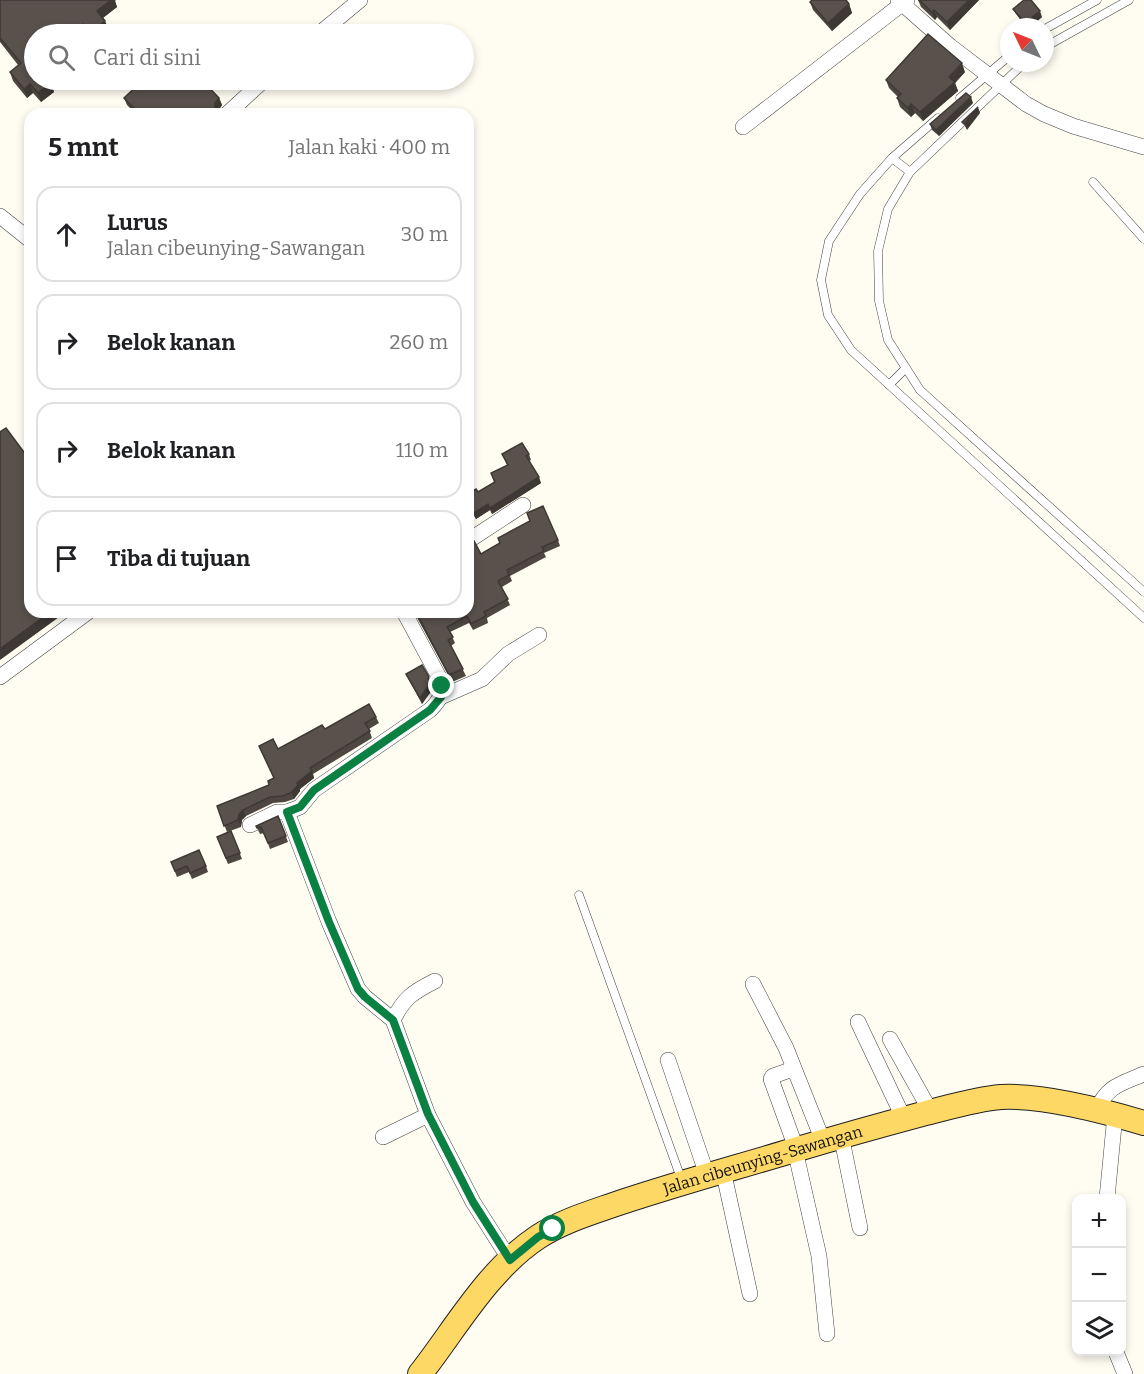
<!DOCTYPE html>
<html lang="id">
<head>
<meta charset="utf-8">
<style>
  :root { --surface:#fff; --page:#f6f6f6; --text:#202124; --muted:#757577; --line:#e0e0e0 }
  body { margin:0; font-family:Bitter,serif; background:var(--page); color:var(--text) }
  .controls { position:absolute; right:18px; bottom:18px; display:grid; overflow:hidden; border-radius:12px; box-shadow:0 3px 9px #0003 }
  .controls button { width:54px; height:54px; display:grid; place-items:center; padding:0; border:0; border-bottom:2px solid var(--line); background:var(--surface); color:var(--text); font:30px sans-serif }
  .compass { position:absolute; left:1000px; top:18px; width:54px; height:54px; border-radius:50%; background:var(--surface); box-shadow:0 3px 9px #0003; rotate:313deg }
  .stop { position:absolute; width:18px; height:18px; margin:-14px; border:4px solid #0b8043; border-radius:50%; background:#fff }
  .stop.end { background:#0b8043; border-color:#fff; box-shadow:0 2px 6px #0008 }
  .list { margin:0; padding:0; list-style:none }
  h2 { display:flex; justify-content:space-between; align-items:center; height:78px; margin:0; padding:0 24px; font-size:26px }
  h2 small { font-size:20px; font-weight:400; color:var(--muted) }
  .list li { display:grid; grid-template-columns:39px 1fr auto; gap:18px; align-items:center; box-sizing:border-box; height:96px; margin:0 12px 12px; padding:0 12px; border:2px solid var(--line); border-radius:18px }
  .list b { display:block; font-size:22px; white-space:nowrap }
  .list p { margin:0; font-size:20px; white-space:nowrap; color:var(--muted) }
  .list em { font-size:20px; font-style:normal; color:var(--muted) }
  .icon { flex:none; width:33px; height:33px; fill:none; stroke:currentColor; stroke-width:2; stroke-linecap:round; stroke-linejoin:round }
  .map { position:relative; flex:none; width:1144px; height:1374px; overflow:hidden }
  .search { position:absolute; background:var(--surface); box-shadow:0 3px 9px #0003; left:24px; top:24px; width:450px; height:66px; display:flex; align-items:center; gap:15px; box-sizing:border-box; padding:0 21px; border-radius:33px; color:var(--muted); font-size:22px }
  .panel { position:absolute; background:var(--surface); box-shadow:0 3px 9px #0003; left:24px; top:108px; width:450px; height:510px; border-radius:18px }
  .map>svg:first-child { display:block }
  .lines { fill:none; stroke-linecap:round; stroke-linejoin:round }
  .lane-casing { stroke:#434343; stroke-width:9 }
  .street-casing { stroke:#434343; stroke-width:16 }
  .primary-casing { stroke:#212121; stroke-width:26 }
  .lane { stroke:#fff; stroke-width:8 }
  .street { stroke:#fff; stroke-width:15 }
  .primary { stroke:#fdd865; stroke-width:24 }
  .wall { fill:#4d4641 }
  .shaded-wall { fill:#3e3935 }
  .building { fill:#59514c; stroke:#3e3935; stroke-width:1.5 }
  .route { stroke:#0b8043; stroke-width:8 }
  .labels { text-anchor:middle; stroke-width:6; stroke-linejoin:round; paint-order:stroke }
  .street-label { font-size:16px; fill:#101010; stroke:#fff }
</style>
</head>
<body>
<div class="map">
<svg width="1144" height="1374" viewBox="0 0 1144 1374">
  <rect width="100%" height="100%" fill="#fffdf2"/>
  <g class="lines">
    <g class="lane-casing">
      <g id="lane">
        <polyline points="1045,29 1097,0"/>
        <polyline points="1045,47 1129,0"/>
        <polyline points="1024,63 910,172 888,209 878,251 879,301 888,340 920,390 1144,592"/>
        <polyline points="960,98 1009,56"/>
        <polyline points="938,118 892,158 860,194 829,241 821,280 828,315 851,350 1144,618"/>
        <polyline points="892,158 910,172"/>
        <polyline points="1093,182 1144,239"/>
        <polyline points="889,385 906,368"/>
        <polyline points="579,895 682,1181"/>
      </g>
    </g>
    <g class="street-casing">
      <g id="street">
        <polyline points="898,0 950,46 1026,104 1044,114 1073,126 1144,147"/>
        <polyline points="319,34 360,0"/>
        <polyline points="227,114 264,80"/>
        <polyline points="743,127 907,0"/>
        <polyline points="0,216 30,240"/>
        <polyline points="468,541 523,505"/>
        <path d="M 404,612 L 439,677 C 445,692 441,699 430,710 L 314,790 L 300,807 L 287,812 L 329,922 L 358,989 L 365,997 L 393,1020 L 428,1115 L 473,1202 L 510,1260"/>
        <polyline points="0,677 88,612"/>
        <polyline points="441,697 482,679 508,654 539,635"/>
        <polyline points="250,825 277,812 287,812"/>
        <polyline points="753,984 786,1048 823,1141"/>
        <path d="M 393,1020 C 404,998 413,992 435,981"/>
        <polyline points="858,1022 904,1119"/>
        <polyline points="890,1039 931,1112"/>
        <polyline points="668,1060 707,1175"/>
        <polyline points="793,1069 773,1076 771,1079 796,1148"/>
        <path d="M 1096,1111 C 1107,1086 1120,1084 1144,1074"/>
        <polyline points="841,1135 860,1228"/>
        <polyline points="383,1137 428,1115"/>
        <polyline points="795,1150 819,1256 827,1334"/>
        <polyline points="723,1170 750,1294"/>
        <polyline points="1107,1198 1115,1115"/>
        <polyline points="1116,1352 1125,1374"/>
      </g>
    </g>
    <g class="primary-casing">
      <g id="primary">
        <path id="s1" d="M 420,1374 C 456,1328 488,1270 538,1237 C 561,1222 587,1214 613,1205 C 672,1185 731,1169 791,1151 C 835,1138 881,1125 926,1113 C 950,1107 976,1099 1001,1097 C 1042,1095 1104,1111 1144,1123"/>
      </g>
    </g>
    <use href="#lane" class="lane"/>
    <use href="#street" class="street"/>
    <use href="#primary" class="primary"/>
  </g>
  <g class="wall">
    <polygon points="0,0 115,1 117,7 103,18 109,30 103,34 88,34 86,33 85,34 34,34 34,61 51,83 54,92 41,102 33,93 27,98 13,81 10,72 18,65 0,42"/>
    <polygon points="918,0 979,0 950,30 937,17 935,20 921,7"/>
    <polygon points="810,2 849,4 852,13 832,31 813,10"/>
    <polygon points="1013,9 1042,17 1030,27 1026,27 1016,14"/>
    <polygon points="965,72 955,83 958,91 923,121 915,113 911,117 900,107 897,98 898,97 889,88 886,80"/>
    <polygon points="207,85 219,98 222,105 218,111 218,114 136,114 127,105 124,98"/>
    <polygon points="973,103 939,136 932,130 930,124"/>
    <polygon points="502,454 529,454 531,460 529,461 541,483 492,514 490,510 476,519 468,506 468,494 478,492 494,482 491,473 507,465"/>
    <polygon points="498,538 558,540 560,546 544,553 546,557 510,576 512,581 502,587 510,605 487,618 488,623 473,630 469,623 450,632 455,643 451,646 466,676 452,682 414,612 468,612 481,554 500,544"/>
    <polygon points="406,674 430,681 432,690 422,704 409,680"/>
    <polygon points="376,717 379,723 369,729 372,738 313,774 314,778 300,789 300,791 294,799 285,802 273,803 246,816 242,820 241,827 227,832 217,806 269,785 274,778 259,746 278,749 325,729"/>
    <polygon points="278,816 288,842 270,849 264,833 260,834 256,826"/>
    <polygon points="231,831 242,859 228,864 217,837"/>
    <polygon points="171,862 206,866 208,872 192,879 189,872 177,877"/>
  </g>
  <g class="shaded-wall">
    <polygon points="111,0 116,0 115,1 117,7 100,20 97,11"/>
    <polygon points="969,0 979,0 950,30 947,22"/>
    <polygon points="849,4 852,13 832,31 828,23"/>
    <polygon points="934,10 937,17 935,20 932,12"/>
    <polygon points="1040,11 1042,17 1030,27 1027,27 1025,23"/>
    <polygon points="105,21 109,30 103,34 91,34 90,33"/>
    <polygon points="83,24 86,33 85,34 70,34"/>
    <polygon points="34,49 34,61 31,63 28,54"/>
    <polygon points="962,63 965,72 955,83 958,91 923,121 920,112"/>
    <polygon points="202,80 213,80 205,87"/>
    <polygon points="51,83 54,92 41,102 38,93"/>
    <polygon points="30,84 33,93 27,98 24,89"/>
    <polygon points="971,97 973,103 939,136 936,130"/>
    <polygon points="219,98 222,105 218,111 218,114 210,114 215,103"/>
    <polygon points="911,104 915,113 911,117 908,108"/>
    <polygon points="978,107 980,113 967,130 964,124"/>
    <polygon points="539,477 541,483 492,514 490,508"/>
    <polygon points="488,504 490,510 476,519 474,513"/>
    <polygon points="471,520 473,526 468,530 468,522"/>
    <polygon points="50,612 66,612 0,660 0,649"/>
    <polygon points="428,675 432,690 422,704 420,698"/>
    <polygon points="312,771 314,778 300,789 300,791 294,799 292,792 297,783"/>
    <polygon points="243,810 246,816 242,820 241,827 238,820 239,814"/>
  </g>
  <g class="building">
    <polygon points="0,0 111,0 97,11 105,21 90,33 83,24 70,34 34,34 34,49 28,54 34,62 34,80 49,80 51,83 38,93 30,84 24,89 10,72 21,63 0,38"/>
    <polygon points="812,0 846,0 849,4 828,23 810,2"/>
    <polygon points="919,0 969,0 947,22 934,10 932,12"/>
    <polygon points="1024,0 1031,0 1040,11 1025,23 1013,9"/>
    <polygon points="212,27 219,34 204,34"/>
    <polygon points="928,34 962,63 949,77 955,82 920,112 911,104 908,108 897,98 901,94 886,80"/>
    <polygon points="143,80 202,80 219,98 215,103 215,109 210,114 140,114 124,98"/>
    <polygon points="966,93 971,97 936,130 930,124"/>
    <polygon points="978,107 964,124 962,122"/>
    <polygon points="6,428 29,459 30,458 30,612 50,612 0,649 0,432"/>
    <polygon points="522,443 529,454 526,456 539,477 490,508 488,504 474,513 468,504 468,494 476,489 478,492 495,482 491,473 508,465 502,454"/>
    <polygon points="543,506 558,540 542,547 544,551 507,570 509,575 498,581 508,599 484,612 486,616 471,624 467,616 447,627 453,637 448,640 463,669 449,675 416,612 468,612 468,543 474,541 481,554 500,543 498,538 530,521 527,513"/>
    <polygon points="422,665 428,675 430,684 420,698 406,674"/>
    <polygon points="369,704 376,717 365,723 370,731 310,768 312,771 297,783 298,785 292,792 283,796 270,797 243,810 239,814 238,820 224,826 217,806 269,785 268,781 274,778 259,746 273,739 278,749 322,725 325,729"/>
    <polygon points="278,816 286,836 268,843 261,827 257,828 256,826"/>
    <polygon points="231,831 240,853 226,858 217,837"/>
    <polygon points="199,850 206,866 190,873 187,866 175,871 171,862"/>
  </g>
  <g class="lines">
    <polyline class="route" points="442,686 441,697 430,710 314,790 300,807 287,812 329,922 358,989 365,997 393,1020 428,1114 473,1202 510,1260 538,1237 553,1229"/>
  </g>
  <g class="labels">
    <g class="street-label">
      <text dy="6" stroke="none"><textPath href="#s1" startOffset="420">Jalan cibeunying-Sawangan</textPath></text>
    </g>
  </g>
</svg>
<div class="controls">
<button>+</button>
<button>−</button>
<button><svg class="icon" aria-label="layers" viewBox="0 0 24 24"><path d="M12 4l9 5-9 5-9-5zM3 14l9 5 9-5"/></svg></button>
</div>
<svg class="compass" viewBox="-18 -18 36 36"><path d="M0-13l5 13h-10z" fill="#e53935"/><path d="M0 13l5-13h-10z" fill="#757577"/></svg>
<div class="stop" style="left:553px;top:1229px"></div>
<div class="stop end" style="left:442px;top:686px"></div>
<div class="search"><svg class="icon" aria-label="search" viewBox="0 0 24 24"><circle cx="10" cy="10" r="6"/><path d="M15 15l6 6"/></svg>Cari di sini</div>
<section class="panel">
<h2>5 mnt<small>Jalan kaki · 400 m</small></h2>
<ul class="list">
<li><svg class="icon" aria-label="ahead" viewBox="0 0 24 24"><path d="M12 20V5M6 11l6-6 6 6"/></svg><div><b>Lurus</b><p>Jalan cibeunying-Sawangan</p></div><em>30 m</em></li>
<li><svg class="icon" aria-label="right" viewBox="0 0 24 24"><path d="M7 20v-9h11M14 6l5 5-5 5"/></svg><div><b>Belok kanan</b></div><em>260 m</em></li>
<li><svg class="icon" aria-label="right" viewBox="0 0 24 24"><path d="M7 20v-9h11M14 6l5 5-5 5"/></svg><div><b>Belok kanan</b></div><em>110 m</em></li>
<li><svg class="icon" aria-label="arrive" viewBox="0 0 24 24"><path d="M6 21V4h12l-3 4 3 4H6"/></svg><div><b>Tiba di tujuan</b></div></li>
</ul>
</section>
</div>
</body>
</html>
